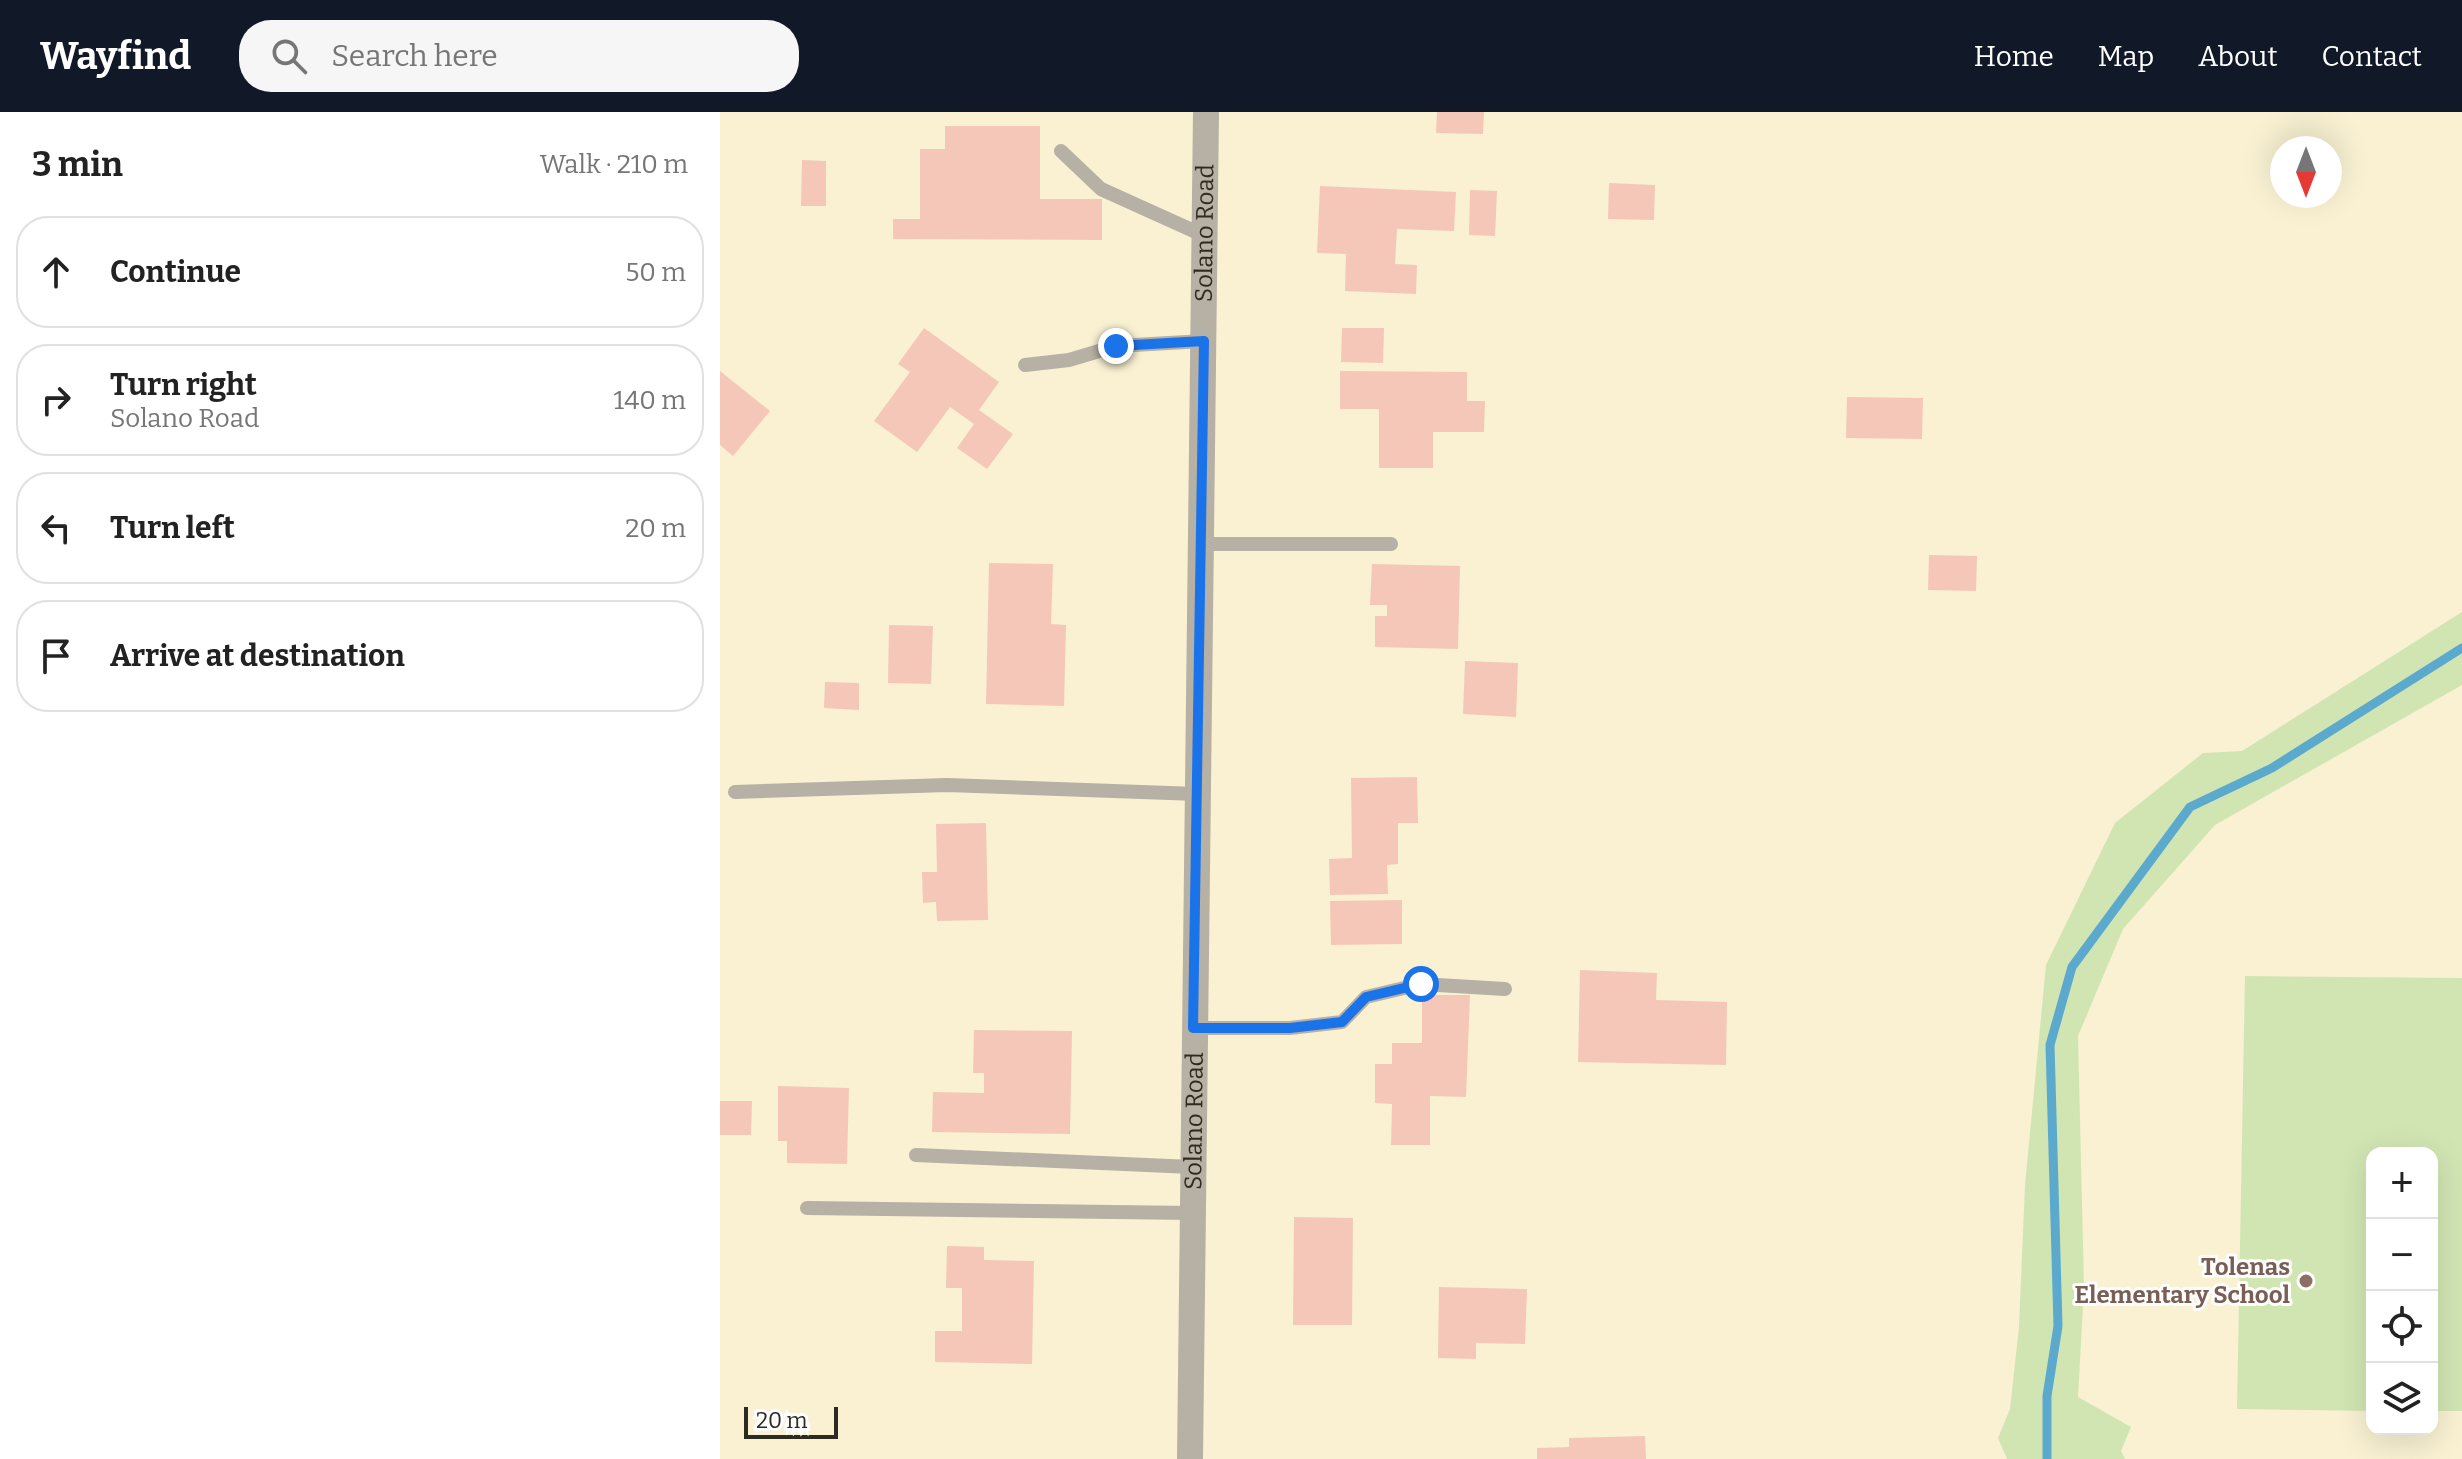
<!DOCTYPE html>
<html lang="en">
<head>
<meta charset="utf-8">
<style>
  :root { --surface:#fff; --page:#f6f6f6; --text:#222; --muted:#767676; --line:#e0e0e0; --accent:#111827 }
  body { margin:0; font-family:Bitter,serif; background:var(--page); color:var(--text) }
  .controls { position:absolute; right:24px; bottom:24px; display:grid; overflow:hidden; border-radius:16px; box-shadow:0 8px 32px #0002 }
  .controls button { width:72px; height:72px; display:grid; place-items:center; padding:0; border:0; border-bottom:2px solid var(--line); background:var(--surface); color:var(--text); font:40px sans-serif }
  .compass { position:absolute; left:1550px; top:24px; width:72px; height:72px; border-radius:50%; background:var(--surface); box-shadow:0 8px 32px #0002; rotate:180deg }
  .scale { position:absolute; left:24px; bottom:20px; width:94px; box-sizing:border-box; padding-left:8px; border:4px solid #2d2a1f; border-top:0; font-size:22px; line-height:28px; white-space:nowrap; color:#2d2a1f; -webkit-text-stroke:6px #fdfdfd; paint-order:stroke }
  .stop { position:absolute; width:24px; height:24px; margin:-18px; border:6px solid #1a73e8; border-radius:50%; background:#fff }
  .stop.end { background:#1a73e8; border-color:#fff; box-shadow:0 2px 8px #0008 }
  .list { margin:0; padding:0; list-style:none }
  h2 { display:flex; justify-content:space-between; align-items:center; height:104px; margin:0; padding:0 32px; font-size:34px }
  h2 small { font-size:26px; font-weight:400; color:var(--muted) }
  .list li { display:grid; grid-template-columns:52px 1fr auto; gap:24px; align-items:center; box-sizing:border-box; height:112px; margin:0 16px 16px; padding:0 16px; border:2px solid var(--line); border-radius:32px }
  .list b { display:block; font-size:30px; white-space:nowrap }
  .list p { margin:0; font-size:26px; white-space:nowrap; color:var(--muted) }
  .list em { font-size:26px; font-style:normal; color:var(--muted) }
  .icon { flex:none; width:44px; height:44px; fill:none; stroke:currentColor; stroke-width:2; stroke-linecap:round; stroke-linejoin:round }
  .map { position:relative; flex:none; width:1742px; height:1347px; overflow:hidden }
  header { display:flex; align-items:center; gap:48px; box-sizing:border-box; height:112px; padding:0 40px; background:var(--accent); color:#fff }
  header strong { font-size:38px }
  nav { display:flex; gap:44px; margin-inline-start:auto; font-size:28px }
  .search { width:560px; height:72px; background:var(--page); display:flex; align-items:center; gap:20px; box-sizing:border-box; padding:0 28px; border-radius:32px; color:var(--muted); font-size:30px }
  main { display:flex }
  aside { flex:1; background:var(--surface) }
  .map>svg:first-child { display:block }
  .green { fill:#d1e5b3 }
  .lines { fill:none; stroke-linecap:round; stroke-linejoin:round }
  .stream { stroke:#5ca9ce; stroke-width:9 }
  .building { fill:#f5c7b8 }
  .service { stroke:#b7b0a4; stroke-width:14 }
  .minor { stroke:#b7b0a4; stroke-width:26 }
  .route { stroke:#1a73e8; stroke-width:10 }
  .education-dot { fill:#8d6e63; stroke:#fdfdfd; stroke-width:3 }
  .labels { text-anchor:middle; stroke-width:6; stroke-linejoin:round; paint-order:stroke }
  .street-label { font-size:24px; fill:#2d2a1f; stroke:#fdfdfd }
  .education-label { font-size:24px; font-weight:bold; fill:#785e54; stroke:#fdfdfd; text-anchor:end }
</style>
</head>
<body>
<header>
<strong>Wayfind</strong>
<div class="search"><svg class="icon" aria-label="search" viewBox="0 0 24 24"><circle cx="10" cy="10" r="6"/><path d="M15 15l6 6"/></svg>Search here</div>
<nav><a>Home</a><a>Map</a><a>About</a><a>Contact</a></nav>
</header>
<main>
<aside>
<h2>3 min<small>Walk · 210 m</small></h2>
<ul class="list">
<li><svg class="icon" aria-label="ahead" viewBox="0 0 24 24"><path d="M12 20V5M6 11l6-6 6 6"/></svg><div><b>Continue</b></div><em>50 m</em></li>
<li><svg class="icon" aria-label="right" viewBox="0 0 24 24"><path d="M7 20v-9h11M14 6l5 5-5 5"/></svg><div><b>Turn right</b><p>Solano Road</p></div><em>140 m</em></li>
<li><svg class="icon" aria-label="left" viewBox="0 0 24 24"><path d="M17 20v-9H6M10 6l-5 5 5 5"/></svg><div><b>Turn left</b></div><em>20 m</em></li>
<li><svg class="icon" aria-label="arrive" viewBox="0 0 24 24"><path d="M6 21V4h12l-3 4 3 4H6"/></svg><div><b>Arrive at destination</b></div></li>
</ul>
</aside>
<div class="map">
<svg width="1742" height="1347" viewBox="0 0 1742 1347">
  <rect width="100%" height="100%" fill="#f9f1d2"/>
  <g class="green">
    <polygon points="1742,500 1742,573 1495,713 1403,817 1358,924 1364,1175 1358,1285 1411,1315 1401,1339 1405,1347 1287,1347 1278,1326 1290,1297 1299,1215 1305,1073 1326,853 1395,711 1483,641 1522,639"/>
    <polygon points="1525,864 1742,866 1742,1299 1712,1299 1712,1041 1652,1041 1652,1299 1517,1297"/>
  </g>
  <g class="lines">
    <polyline class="stream" points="1327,1347 1327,1284 1338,1214 1330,933 1352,855 1470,695 1552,656 1742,536"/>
  </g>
  <g class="building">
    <polygon points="717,0 764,0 763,22 716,21"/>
    <polygon points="225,14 320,14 320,87 382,87 382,128 173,127 173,107 200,107 200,37 225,37"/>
    <polygon points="82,48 106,49 106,94 81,94"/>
    <polygon points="889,71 935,73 934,108 888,107"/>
    <polygon points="600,74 736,80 734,119 677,117 675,152 697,153 696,182 625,179 626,142 597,141"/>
    <polygon points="750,78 777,79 775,124 749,123"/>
    <polygon points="204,216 279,270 259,298 293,322 267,357 237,336 254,312 230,295 197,340 154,309 190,260 178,252"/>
    <polygon points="622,216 664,216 663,251 621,250"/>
    <polygon points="0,259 50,299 13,344 0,333"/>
    <polygon points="620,259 747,260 747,289 765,289 764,320 713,320 713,356 659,356 659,297 620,297"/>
    <polygon points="1127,285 1203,286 1202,327 1126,326"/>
    <polygon points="1209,443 1257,444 1256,479 1208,478"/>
    <polygon points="269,451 333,452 331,512 346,513 344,594 266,592"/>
    <polygon points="652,452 740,454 738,537 655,535 655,504 667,504 667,493 650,493"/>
    <polygon points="169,513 213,514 211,572 168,571"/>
    <polygon points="745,549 798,551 796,605 743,602"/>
    <polygon points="105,570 139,571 139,598 104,596"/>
    <polygon points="697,665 698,711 678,711 678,752 667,753 668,782 610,783 609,747 632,746 631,666"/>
    <polygon points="266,711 268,808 217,809 216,790 203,791 202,760 217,760 216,712"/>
    <polygon points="682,788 682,832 611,833 610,789"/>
    <polygon points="860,858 937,861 936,888 1007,890 1006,953 858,950"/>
    <polygon points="702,883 750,883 746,985 710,984 710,1033 671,1033 672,992 655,991 655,952 672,952 672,931 702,931"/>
    <polygon points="254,918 352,919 350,1022 212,1020 213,980 264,981 264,961 253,961"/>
    <polygon points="58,974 129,976 127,1052 67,1051 67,1029 58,1029"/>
    <polygon points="0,989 32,989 31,1023 0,1023"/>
    <polygon points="574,1105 633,1106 632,1213 573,1213"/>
    <polygon points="227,1134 264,1135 264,1148 314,1149 312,1252 215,1250 215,1219 242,1219 242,1176 226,1176"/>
    <polygon points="719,1175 807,1177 805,1232 756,1231 756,1247 718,1246"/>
    <polygon points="925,1324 926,1347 817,1347 817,1336 849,1335 849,1326"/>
  </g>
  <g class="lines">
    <g class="service">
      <polyline points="341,39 381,77 485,124"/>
      <polyline points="305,253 349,248 396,234 484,229"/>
      <polyline points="480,432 671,432"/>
      <polyline points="15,680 227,673 477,682"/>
      <polyline points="473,916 570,916 622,910 646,885 701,872 785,877"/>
      <polyline points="196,1043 472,1055"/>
      <polyline points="87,1096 472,1101"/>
    </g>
    <path class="minor" id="s1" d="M 470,1347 L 486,0"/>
  </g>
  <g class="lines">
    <polyline class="route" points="396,234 484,229 473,916 570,916 622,910 646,885 701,872"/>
  </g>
  <circle class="education-dot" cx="1586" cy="1169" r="8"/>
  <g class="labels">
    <g class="street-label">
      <text dy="8" stroke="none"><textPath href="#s1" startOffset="1226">Solano Road</textPath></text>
      <text dy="8" stroke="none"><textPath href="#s1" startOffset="338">Solano Road</textPath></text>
    </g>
    <g class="education-label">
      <text x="1570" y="1163">Tolenas<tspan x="1570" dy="28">Elementary School</tspan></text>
    </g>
  </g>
</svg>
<div class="controls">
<button>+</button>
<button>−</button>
<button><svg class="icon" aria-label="locate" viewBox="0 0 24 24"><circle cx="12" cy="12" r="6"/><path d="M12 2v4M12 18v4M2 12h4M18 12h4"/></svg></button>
<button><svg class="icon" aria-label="layers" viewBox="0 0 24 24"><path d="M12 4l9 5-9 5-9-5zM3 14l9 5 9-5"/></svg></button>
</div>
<svg class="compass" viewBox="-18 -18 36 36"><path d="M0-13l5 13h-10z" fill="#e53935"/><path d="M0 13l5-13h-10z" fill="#767676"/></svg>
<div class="scale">20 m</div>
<div class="stop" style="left:701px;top:872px"></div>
<div class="stop end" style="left:396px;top:234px"></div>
</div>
</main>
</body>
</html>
